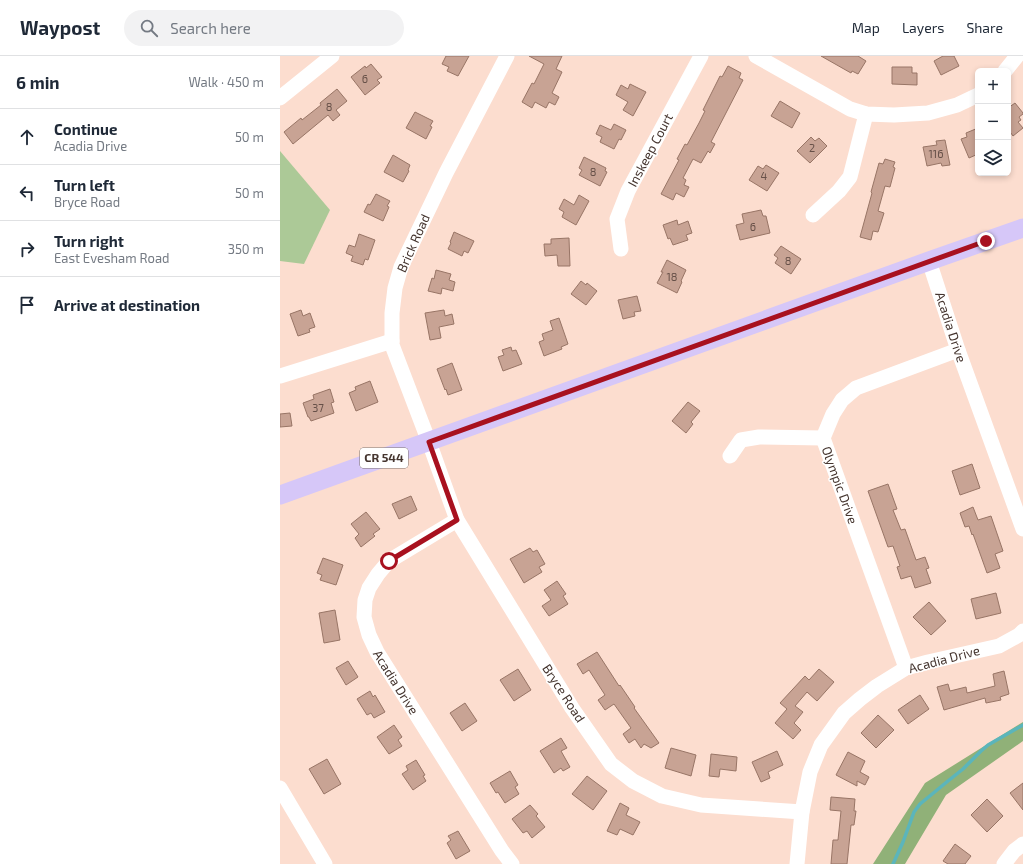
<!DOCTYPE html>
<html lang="en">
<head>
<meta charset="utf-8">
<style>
  :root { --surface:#fff; --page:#f2f2f3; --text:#1f2937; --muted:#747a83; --line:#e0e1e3 }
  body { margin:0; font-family:"Exo 2",sans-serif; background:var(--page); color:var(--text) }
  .controls { position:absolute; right:12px; top:12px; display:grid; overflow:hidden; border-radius:6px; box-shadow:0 2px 6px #0003 }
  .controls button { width:36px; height:36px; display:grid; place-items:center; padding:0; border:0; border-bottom:1px solid var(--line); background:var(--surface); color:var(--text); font:20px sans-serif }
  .stop { position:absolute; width:12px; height:12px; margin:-9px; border:3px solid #a8111f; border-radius:50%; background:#fff }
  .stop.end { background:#a8111f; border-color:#fff; box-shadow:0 1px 4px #0008 }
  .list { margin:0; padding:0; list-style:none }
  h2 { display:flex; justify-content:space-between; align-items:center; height:52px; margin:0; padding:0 16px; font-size:17px }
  h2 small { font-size:13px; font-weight:400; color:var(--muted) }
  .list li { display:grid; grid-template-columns:26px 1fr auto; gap:12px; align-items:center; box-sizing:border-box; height:56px; padding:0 16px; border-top:1px solid var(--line) }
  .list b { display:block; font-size:15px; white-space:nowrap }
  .list p { margin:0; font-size:13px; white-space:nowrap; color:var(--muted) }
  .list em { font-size:13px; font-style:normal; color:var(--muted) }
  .icon { flex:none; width:22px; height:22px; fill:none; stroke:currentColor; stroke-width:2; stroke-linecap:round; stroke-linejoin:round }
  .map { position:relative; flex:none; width:743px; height:808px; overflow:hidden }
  header { display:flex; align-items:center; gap:24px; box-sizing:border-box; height:56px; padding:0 20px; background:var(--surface); border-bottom:1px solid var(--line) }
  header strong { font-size:19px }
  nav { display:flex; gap:22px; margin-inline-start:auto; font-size:14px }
  .search { width:280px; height:36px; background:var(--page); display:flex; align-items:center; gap:10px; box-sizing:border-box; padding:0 14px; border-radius:22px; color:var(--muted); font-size:15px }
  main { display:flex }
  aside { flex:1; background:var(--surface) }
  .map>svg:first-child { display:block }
  .green { fill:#acc997 }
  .forest { fill:#90b178 }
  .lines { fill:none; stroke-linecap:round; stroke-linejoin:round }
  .stream { stroke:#5bb5bb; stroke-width:3.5 }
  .building { fill:#c8a394; stroke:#987566 }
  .minor { stroke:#fff; stroke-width:15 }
  .major { stroke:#d6c7f8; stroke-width:19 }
  .route { stroke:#a8111f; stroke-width:5 }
  .labels { text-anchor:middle; stroke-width:3; stroke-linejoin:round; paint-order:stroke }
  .number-label { font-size:11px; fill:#665048 }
  .shield { fill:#fff; stroke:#7d726d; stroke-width:1 }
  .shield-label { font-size:12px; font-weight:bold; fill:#45352f }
  .street-label { font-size:13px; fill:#45352f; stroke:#fff }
</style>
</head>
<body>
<header>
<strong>Waypost</strong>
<div class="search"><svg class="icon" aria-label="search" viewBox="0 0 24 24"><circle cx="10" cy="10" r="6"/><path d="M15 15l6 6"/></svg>Search here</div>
<nav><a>Map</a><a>Layers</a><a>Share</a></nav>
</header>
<main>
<aside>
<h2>6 min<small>Walk · 450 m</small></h2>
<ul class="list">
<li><svg class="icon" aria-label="ahead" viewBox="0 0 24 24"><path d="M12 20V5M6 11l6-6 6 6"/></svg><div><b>Continue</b><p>Acadia Drive</p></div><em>50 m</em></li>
<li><svg class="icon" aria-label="left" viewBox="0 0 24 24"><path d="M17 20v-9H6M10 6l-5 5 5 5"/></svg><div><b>Turn left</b><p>Bryce Road</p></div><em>50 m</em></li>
<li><svg class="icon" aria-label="right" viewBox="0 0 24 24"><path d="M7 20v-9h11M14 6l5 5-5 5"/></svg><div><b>Turn right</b><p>East Evesham Road</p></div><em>350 m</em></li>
<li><svg class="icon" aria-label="arrive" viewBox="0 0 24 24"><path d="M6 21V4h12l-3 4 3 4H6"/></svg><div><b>Arrive at destination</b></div></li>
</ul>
</aside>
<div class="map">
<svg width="743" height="808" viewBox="0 0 743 808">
  <rect width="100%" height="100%" fill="#fcddcf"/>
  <polygon class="green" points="0,95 50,154 24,208 0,205"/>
  <polygon class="forest" points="743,666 743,685 666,739 625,808 593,808 645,727"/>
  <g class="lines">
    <polyline class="stream" points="613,808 623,786 634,756 640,748 668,725 683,713 701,695 708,689 743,669"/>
  </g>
  <g class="building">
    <polygon points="166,0 189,0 178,20 167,15 169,11 162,8"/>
    <polygon points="249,0 282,0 276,13 282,16 272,37 279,41 275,49 269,46 266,52 255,46 252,52 242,46 252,27 254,28 264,8"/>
    <polygon points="541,0 578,0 586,5 578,18 572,15 571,17"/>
    <polygon points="663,0 674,0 679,10 661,19 654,5"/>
    <polygon points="91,8 102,21 97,24 100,27 85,39 71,21 85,10 86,12"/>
    <polygon points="448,10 461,17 459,22 463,24 431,86 435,88 430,97 428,95 421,107 413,103 403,122 406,124 404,129 409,131 404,141 396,137 393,144 381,138 399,104 397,103 405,88 407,89 419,67 425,55 423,54 440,20 442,21"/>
    <polygon points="612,11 632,11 632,17 637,17 637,29 612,28"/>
    <polygon points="350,28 366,36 353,60 343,54 348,46 336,39 341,29 348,33"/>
    <polygon points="57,33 67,45 56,54 60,59 53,65 48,59 13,88 4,76 21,62 22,64 41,49 40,47"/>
    <polygon points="500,45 520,57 512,72 491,60"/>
    <polygon points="735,47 743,57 743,58 739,61 741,64 738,66 743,72 733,80 728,73 728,52"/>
    <polygon points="135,56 153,65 150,70 152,71 146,83 126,72"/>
    <polygon points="334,68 346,74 341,84 339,83 334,93 320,86 322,81 316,78 320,69 331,74"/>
    <polygon points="698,72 698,98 689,102 681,83 687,81 686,77"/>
    <polygon points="531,81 535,85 539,82 547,90 530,107 517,95"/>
    <polygon points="665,84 670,109 662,110 661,107 647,110 643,91 657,89 656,85"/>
    <polygon points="113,99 130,109 128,114 129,115 123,126 104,116"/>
    <polygon points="304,101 326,112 325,115 327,116 320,130 299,119 302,114 299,112"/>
    <polygon points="605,103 615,106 613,111 615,112 610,131 605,130 598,155 604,157 598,176 593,175 591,184 580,181 592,137 591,136 599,107 603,108"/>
    <polygon points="486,109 499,117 487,135 469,124 478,110 483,113"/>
    <polygon points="96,138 110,145 107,150 109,151 103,165 84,156 88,148 90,149"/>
    <polygon points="299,139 309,145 296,169 282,161 284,156 279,153 284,143 294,149"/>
    <polygon points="481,154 483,160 486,160 490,177 460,184 456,169 464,167 462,158"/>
    <polygon points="397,164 398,169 408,165 412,177 406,179 408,184 393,189 390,182 388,183 383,169"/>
    <polygon points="174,176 194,185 188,197 184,195 182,200 168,193 171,187 170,186"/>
    <polygon points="79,178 95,184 88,204 85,203 83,209 71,205 73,200 66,197 69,189 75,191"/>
    <polygon points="289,182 290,210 278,210 277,199 265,200 264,188 271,188 271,183"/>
    <polygon points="501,190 521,203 511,218 495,207 498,202 494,199"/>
    <polygon points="387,204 406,214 401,225 402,226 397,237 377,227 383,216 381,216"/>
    <polygon points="156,214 171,218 169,224 175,226 173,235 162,232 161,238 148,235 152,222 154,223"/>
    <polygon points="301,225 306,229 307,227 317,235 306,249 291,238"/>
    <polygon points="357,240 361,255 354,256 355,260 343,263 338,244"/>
    <polygon points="21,254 23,260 30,257 35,271 29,273 30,276 18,280 10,258"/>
    <polygon points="164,254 165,260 172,258 174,268 159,271 161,282 150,284 145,257"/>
    <polygon points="279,262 288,288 281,291 282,293 264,300 259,286 264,284 262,278 273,274 270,265"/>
    <polygon points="231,291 232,295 236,294 242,308 223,315 218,301 224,299 222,294"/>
    <polygon points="172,307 182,334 168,339 166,333 165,334 157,313"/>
    <polygon points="90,325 98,346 76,355 69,337 76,334 75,331"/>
    <polygon points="50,333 54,346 51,347 54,357 31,365 29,361 28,361 23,347 34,343 33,339"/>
    <polygon points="408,346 420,355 411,366 413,368 406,377 392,365"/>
    <polygon points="10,357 12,370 0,371 0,358"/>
    <polygon points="692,408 700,432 680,439 672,415"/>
    <polygon points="608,428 617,453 613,454 621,474 625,473 636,504 645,501 649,512 646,513 651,527 635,532 631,520 621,523 617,511 620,510 613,490 608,491 588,435"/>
    <polygon points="131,440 137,454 119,463 112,448"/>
    <polygon points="693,451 698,464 711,460 723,495 715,498 720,512 707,517 693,478 692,479 689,470 685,471 680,457"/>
    <polygon points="86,456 100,473 93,478 95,480 81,491 75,482 79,478 71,468"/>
    <polygon points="250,492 253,496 257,494 265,508 259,511 262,516 244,527 230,503"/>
    <polygon points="43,502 63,509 56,529 40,524 42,519 37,517"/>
    <polygon points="277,525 286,538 283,540 288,548 269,560 262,550 271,544 264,534"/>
    <polygon points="716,537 721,557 696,563 691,543"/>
    <polygon points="649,546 666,565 651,579 633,561"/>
    <polygon points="55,554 60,584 44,587 39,557"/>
    <polygon points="317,596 339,630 340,629 355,651 354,652 379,687 371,692 364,688 361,692 355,683 349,687 343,678 351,672 334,648 325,654 318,644 325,639 309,614 303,618 297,608"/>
    <polygon points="68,605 78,621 66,629 56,612"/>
    <polygon points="238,613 251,634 234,645 220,624"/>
    <polygon points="539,613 554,626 537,645 527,636 515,650 523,656 514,667 521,674 513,683 495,667 507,653 500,647 525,620 529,624"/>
    <polygon points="724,615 729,638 720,641 721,644 706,647 705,642 664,654 657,631 668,628 670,635 686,631 687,637 715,630 713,618"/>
    <polygon points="90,635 93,641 95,639 105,656 94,662 91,657 87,659 77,643"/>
    <polygon points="640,639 649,653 628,668 618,654"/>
    <polygon points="185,647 197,665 182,675 170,657"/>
    <polygon points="598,659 614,674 596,692 581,677"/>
    <polygon points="114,669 122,681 118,684 122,690 109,698 97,681"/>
    <polygon points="281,682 287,692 281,695 290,711 283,715 281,712 274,717 260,695"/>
    <polygon points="391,692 416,699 411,720 385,712"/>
    <polygon points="497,695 503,709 488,716 490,722 481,726 472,706"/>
    <polygon points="568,696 585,705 580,716 589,721 585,729 577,725 577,730 556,719"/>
    <polygon points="431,698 457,701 456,715 440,713 439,721 429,720"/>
    <polygon points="47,703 61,728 44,738 29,713"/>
    <polygon points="136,704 145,719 143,720 146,725 133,734 122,718 128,714 126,710"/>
    <polygon points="230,715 238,729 235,731 239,738 225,747 218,736 216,737 210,727"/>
    <polygon points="307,720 327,735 313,754 292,738"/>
    <polygon points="743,727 743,754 730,737"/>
    <polygon points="551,741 575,743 574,755 576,755 574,769 571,769 567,808 551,808 553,784 558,784 561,755 550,754"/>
    <polygon points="707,743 723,760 707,776 691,759"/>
    <polygon points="340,747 349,752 346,759 360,766 353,779 340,773 337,779 327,775"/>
    <polygon points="250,749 258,758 256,760 265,771 252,782 247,775 243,777 232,763"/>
    <polygon points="178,775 190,795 176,803 167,787 171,784 168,780"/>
    <polygon points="675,788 691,800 685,808 668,808 663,805"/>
  </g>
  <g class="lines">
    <g class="minor">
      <polyline points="227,0 166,117 121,211 115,232 112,257 112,289 149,386 177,464 292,652 331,708 353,725 382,740 421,749 522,756"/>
      <polyline points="476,0 570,53 586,58 614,59 648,57 677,49 698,39"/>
      <polyline points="725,15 737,0"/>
      <polyline points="0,42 52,0"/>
      <polyline points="533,159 559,135 570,121 586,58"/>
      <polyline points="341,193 337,163 348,135 421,0"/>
      <polyline points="649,205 678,294 743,473"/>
      <polyline points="0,320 112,285"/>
      <polyline points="450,400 461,384 479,381 543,382"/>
      <polyline points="177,464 109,505 98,518 89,532 85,544 84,561 89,579 97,596 222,795 232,808"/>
      <polyline points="626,612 543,382 553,358 562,344 576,332 678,294"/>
      <polyline points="0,732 45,808"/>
      <polyline points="517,808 522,756 530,716 541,689 564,657 580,643 597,630 626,612 648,606 719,590 739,579 743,575"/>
      <polyline points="724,808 734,795 743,788"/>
    </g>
    <polyline class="major" points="0,439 649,205 743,172"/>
  </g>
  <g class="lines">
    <polyline class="route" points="109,505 177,464 149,386 706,185"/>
  </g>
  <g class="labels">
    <g class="number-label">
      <text x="85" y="27">6</text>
      <text x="49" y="55">8</text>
      <text x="532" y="96">2</text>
      <text x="656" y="102">116</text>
      <text x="313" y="120">8</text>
      <text x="484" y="124">4</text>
      <text x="473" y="175">6</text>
      <text x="508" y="209">8</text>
      <text x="392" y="225">18</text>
      <text x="38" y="356">37</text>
    </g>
    <rect class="shield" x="80" y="392" width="48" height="20" rx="3"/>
    <g class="shield-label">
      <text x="104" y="406">CR 544</text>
    </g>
    <g class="street-label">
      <text transform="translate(370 94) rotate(-62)" y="5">Inskeep Court</text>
      <text transform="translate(133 187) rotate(-66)" y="5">Brick Road</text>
      <text transform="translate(671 271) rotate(72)" y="5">Acadia Drive</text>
      <text transform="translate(560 429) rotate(70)" y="5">Olympic Drive</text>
      <text transform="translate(664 603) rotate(-15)" y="5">Acadia Drive</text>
      <text transform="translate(116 626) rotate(58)" y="5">Acadia Drive</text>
      <text transform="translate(284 637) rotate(57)" y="5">Bryce Road</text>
    </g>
  </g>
</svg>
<div class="controls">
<button>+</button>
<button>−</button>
<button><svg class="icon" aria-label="layers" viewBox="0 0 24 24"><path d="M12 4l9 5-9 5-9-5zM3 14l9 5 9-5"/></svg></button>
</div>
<div class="stop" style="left:109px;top:505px"></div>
<div class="stop end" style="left:706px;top:185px"></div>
</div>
</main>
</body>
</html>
